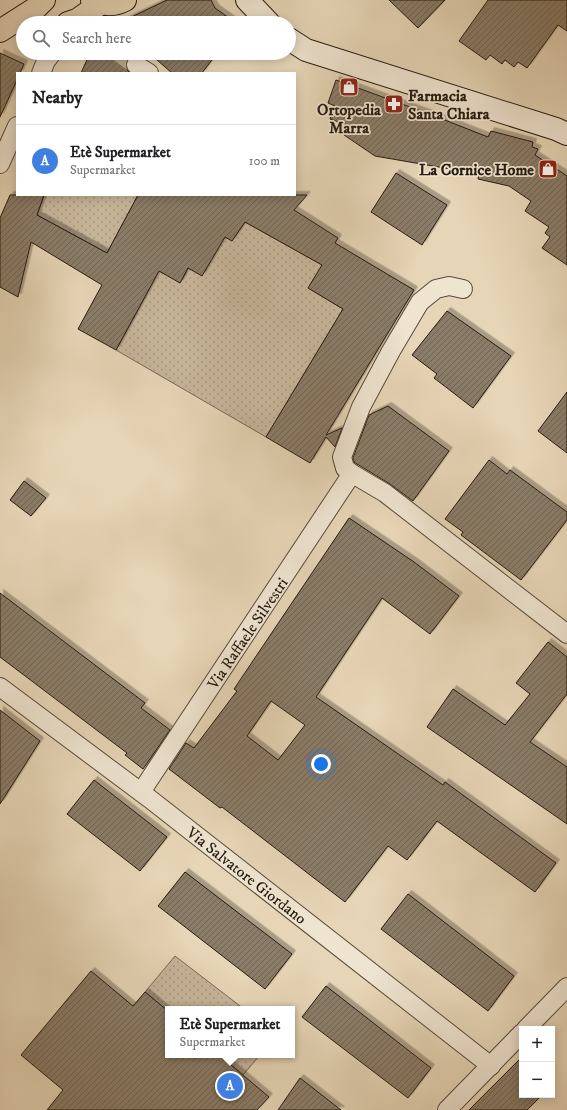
<!DOCTYPE html>
<html lang="en">
<head>
<meta charset="utf-8">
<style>
  :root { --surface:#fff; --page:#f6f6f6; --text:#202124; --muted:#757577; --line:#e0e0e0; --accent:#2563eb }
  body { margin:0; font-family:"IM FELL DW Pica",serif; background:var(--page); color:var(--text) }
  .controls { position:absolute; right:12px; bottom:12px; display:grid; overflow:hidden; border-radius:0px; box-shadow:0 2px 10px #0003 }
  .controls button { width:36px; height:36px; display:grid; place-items:center; padding:0; border:0; border-bottom:1px solid var(--line); background:var(--surface); color:var(--text); font:20px sans-serif }
  .you { position:absolute; left:321px; top:764px; width:14px; height:14px; margin:-10px; border:3px solid #fff; border-radius:50%; background:#1a73e8; box-shadow:0 0 0 6px #1a73e833 }
  .badge { display:grid; place-items:center; width:26px; height:26px; border-radius:50%; background:var(--accent); color:#fff; font-size:13px; font-weight:700 }
  .pin { position:absolute; translate:-50% -50%; border:2px solid #fff; box-shadow:0 1px 4px #0006 }
  .popup { position:absolute; left:165px; top:1006px; width:130px; height:52px; box-sizing:border-box; display:grid; place-content:center; border-radius:0px; background:var(--surface); filter:drop-shadow(0 1px 3px #0005); font-size:13px; white-space:nowrap; color:var(--muted) }
  .popup b { font-size:15px; color:var(--text) }
  .popup::after { content:''; position:absolute; left:50%; top:100%; margin-left:-8px; border:8px solid transparent; border-top-color:var(--surface) }
  .list { margin:0; padding:0; list-style:none }
  h2 { display:flex; justify-content:space-between; align-items:center; height:52px; margin:0; padding:0 16px; font-size:17px }
  h2 small { font-size:13px; font-weight:400; color:var(--muted) }
  .list li { display:grid; grid-template-columns:26px 1fr auto; gap:12px; align-items:center; box-sizing:border-box; height:72px; padding:0 16px; border-top:1px solid var(--line) }
  .list b { display:block; font-size:15px; white-space:nowrap }
  .list p { margin:0; font-size:13px; white-space:nowrap; color:var(--muted) }
  .list em { font-size:13px; font-style:normal; color:var(--muted) }
  .icon { flex:none; width:22px; height:22px; fill:none; stroke:currentColor; stroke-width:2; stroke-linecap:round; stroke-linejoin:round }
  .map { position:relative; flex:none; width:567px; height:1110px; overflow:hidden }
  .search { position:absolute; background:var(--surface); box-shadow:0 2px 10px #0003; left:16px; top:16px; width:280px; height:44px; display:flex; align-items:center; gap:10px; box-sizing:border-box; padding:0 14px; border-radius:22px; color:var(--muted); font-size:15px }
  .panel { position:absolute; background:var(--surface); box-shadow:0 2px 10px #0003; left:16px; top:72px; width:280px; height:124px; border-radius:0px }
  .map>svg:first-child { display:block }
  .green { fill:url(#green-dots); stroke:#766856 }
  .building { fill:url(#building-hatch); stroke:#271b11; fill-rule:evenodd; filter:url(#shadow) }
  .lines { fill:none; stroke-linecap:round; stroke-linejoin:round }
  .street-tunnel { stroke:#c0b095; stroke-width:18; stroke-dasharray:18 9; stroke-linecap:butt }
  .street-casing { stroke:#574a3a; stroke-width:20 }
  .secondary-casing { stroke:#271b11; stroke-width:24 }
  .primary-casing { stroke:#271b11; stroke-width:24 }
  .street { stroke:#efe4d0; stroke-width:18 }
  .secondary { stroke:#efe4d0; stroke-width:22 }
  .primary { stroke:#e6d5b6; stroke-width:22 }
  .labels { text-anchor:middle; stroke-width:3.5; stroke-linejoin:round; paint-order:stroke }
  .poi-label { font-size:16px; font-weight:bold; fill:#271b11; stroke:#efe4d0; text-anchor:start }
  .street-label { font-size:16px; fill:#271b11; stroke:#efe4d0 }
</style>
</head>
<body>
<div class="map">
<svg width="567" height="1110" viewBox="0 0 567 1110">
  <defs>
    <pattern id="green-dots" width="8" height="8" patternUnits="userSpaceOnUse"><rect width="8" height="8" fill="#c6b59a"/><path d="M2 2h.1M6 6h.1" fill="none" stroke="#aa9b84" stroke-width="1.8" stroke-linecap="round"/></pattern>
    <pattern id="building-hatch" width="6" height="6" patternUnits="userSpaceOnUse"><rect width="6" height="6" fill="#8a7c67"/><path d="M-1 1l2-2M0 6l6-6M5 7l2-2" fill="none" stroke="#716553"/></pattern>
    <filter id="shadow"><feDropShadow dx="3.5" dy="-3.5" stdDeviation="0" flood-color="#0004"/></filter>
  </defs>
  <rect width="100%" height="100%" fill="#e6d5b6"/>
  <filter id="stains"><feTurbulence type="fractalNoise" baseFrequency=".005" numOctaves="4"/><feColorMatrix values="0 0 0 0 .2 0 0 0 0 .09 0 0 0 0 .02 0 0 0 .5 -.17"/></filter>
  <radialGradient id="worn" r=".72"><stop offset=".6" stop-color="#630" stop-opacity="0"/><stop offset="1" stop-color="#630" stop-opacity=".3"/></radialGradient>
  <g class="green">
    <polygon points="44,195 138,195 107,253 37,215"/>
    <polygon points="198,222 232,241 245,222 322,265 308,288 343,309 266,437 116,350 142,302 157,270 181,282 188,268"/>
    <polygon points="175,956 244,1009 168,1009 168,1011 145,992"/>
    <polygon points="220,1055 260,1055 243,1075"/>
  </g>
  <g class="building">
    <polygon points="167,0 211,0 215,8 236,23 119,23"/>
    <polygon points="389,0 445,0 418,28"/>
    <polygon points="488,0 567,0 567,31 558,25 527,68 518,62 514,67 505,60 502,64 490,55 486,60 459,41"/>
    <polygon points="0,53 24,64 20,73 17,73 17,80 0,117"/>
    <polygon points="90,53 143,53 141,56 136,55 131,56 127,59 126,65 127,70 130,73 81,73"/>
    <polygon points="149,53 217,53 202,73 172,73"/>
    <polygon points="336,80 432,115 488,137 491,131 533,142 532,147 538,149 535,155 567,176 567,265 542,248 550,237 545,233 549,227 525,211 531,201 509,186 478,179 479,174 375,156 344,135 347,125 330,119 335,106 328,103"/>
    <polygon points="396,173 447,205 422,245 371,212"/>
    <polygon points="10,195 44,195 37,215 107,253 138,195 307,195 294,210 338,238 335,243 414,290 326,435 342,428 335,447 326,437 310,463 266,437 343,309 308,288 322,265 245,222 232,241 225,237 202,276 188,268 180,283 159,271 116,350 78,329 102,285 31,242 18,297 0,287 0,218"/>
    <polygon points="447,311 511,356 473,408 434,378 437,374 412,355"/>
    <polygon points="567,392 567,453 538,431"/>
    <polygon points="388,406 449,451 413,501 390,484 357,464 354,462 353,458 369,415"/>
    <polygon points="489,460 507,474 510,470 567,512 567,520 521,580 461,535 463,532 445,519"/>
    <polygon points="24,481 46,498 31,516 10,500"/>
    <path d="M 349,518 L 414,562 L 459,596 L 430,634 L 382,598 L 316,697 L 443,785 L 445,782 L 556,863 L 535,892 L 437,821 L 407,860 L 388,846 L 345,902 L 222,807 L 220,808 L 169,769 L 186,743 L 194,748 L 237,691 L 234,689 ZM 271,701 L 305,725 L 278,760 L 247,736 Z"/>
    <polygon points="0,593 145,703 141,708 170,730 143,769 125,755 127,753 0,657"/>
    <polygon points="548,642 567,657 567,694 530,742 567,767 567,824 427,727 453,689 505,725 530,694 516,683"/>
    <polygon points="0,710 40,741 0,804"/>
    <polygon points="94,780 167,837 140,871 67,814"/>
    <polygon points="185,872 292,954 265,989 158,906"/>
    <polygon points="408,894 514,976 488,1011 381,929"/>
    <polygon points="91,971 133,1006 145,992 168,1011 168,1055 219,1055 269,1097 257,1110 47,1110 63,1090 21,1055"/>
    <polygon points="326,986 431,1068 408,1098 302,1017"/>
    <polygon points="522,1057 522,1095 542,1095 527,1110 469,1110"/>
    <polygon points="300,1078 341,1110 278,1110"/>
  </g>
  <g class="lines">
    <polyline class="street-tunnel" points="119,53 136,65"/>
    <g class="street-casing">
      <g id="street">
        <polyline points="136,65 149,73"/>
        <polyline points="41,73 46,61 52,53"/>
        <polyline points="0,164 17,126"/>
        <polyline points="351,473 345,468 342,457 361,407 391,351 420,302 436,289 449,286 463,289"/>
        <polyline points="0,687 150,799 491,1066"/>
        <polyline points="141,792 347,481 351,473 385,493 567,634"/>
        <polyline points="526,1029 567,987"/>
        <polyline points="447,1110 522,1033"/>
      </g>
    </g>
    <g class="secondary-casing">
      <g id="secondary">
        <polyline points="247,0 269,23"/>
        <polyline points="289,39 306,50 556,129 567,134"/>
      </g>
    </g>
    <g class="primary-casing">
      <g id="primary">
        <path d="M 92,0 C 103,5 114,6 125,0"/>
        <polyline points="68,23 77,20 100,4"/>
        <polyline points="0,31 36,8 44,0"/>
      </g>
    </g>
    <use href="#street" class="street"/>
    <use href="#secondary" class="secondary"/>
    <use href="#primary" class="primary"/>
  </g>
  <defs>
    <g id="shop-square" transform="scale(1)"><rect x="-9" y="-9" width="18" height="18" rx="4" fill="#8f2418" stroke="#efe4d0"/><path d="M-5-2.5h2.3a2.7 3.5 0 0 1 5.4 0H5L5.5 6h-11ZM-1.5-2.5h3a1.5 2.3 0 0 0-3 0Z" fill="#fff"/></g>
    <g id="pharmacy-square" transform="scale(1)"><rect x="-9" y="-9" width="18" height="18" rx="4" fill="#8f2418" stroke="#efe4d0"/><path d="M-2-6h4v4h4v4h-4v4h-4v-4h-4v-4h4Z" fill="#fff"/></g>
  </defs>
  <g fill-rule="evenodd">
    <use href="#shop-square" x="349" y="87"/>
    <use href="#pharmacy-square" x="394" y="104"/>
    <use href="#shop-square" x="548" y="169"/>
  </g>
  <g class="labels">
    <g class="poi-label">
      <text x="408" y="101">Farmacia<tspan x="408" dy="18">Santa Chiara</tspan></text>
      <text x="349" y="115" text-anchor="middle">Ortopedia<tspan x="349" dy="18">Marra</tspan></text>
      <text x="534" y="175" text-anchor="end">La Cornice Home</text>
    </g>
    <g class="street-label">
      <text transform="translate(247 633) rotate(-56)" y="6">Via Raffaele Silvestri</text>
      <text transform="translate(247 875) rotate(38)" y="6">Via Salvatore Giordano</text>
    </g>
  </g>
  <rect width="100%" height="100%" filter="url(#stains)"/>
  <rect width="100%" height="100%" fill="url(#worn)"/>
</svg>
<div class="controls">
<button>+</button>
<button>−</button>
</div>
<div class="you"></div>
<div class="pin badge" style="left:230px;top:1086px;background:#3f7fe0">A</div>
<div class="popup"><b>Etè Supermarket</b>Supermarket</div>
<div class="search"><svg class="icon" aria-label="search" viewBox="0 0 24 24"><circle cx="10" cy="10" r="6"/><path d="M15 15l6 6"/></svg>Search here</div>
<section class="panel">
<h2>Nearby<small></small></h2>
<ul class="list">
<li><span class="badge" style="background:#3f7fe0">A</span><div><b>Etè Supermarket</b><p>Supermarket</p></div><em>100 m</em></li>
</ul>
</section>
</div>
</body>
</html>
